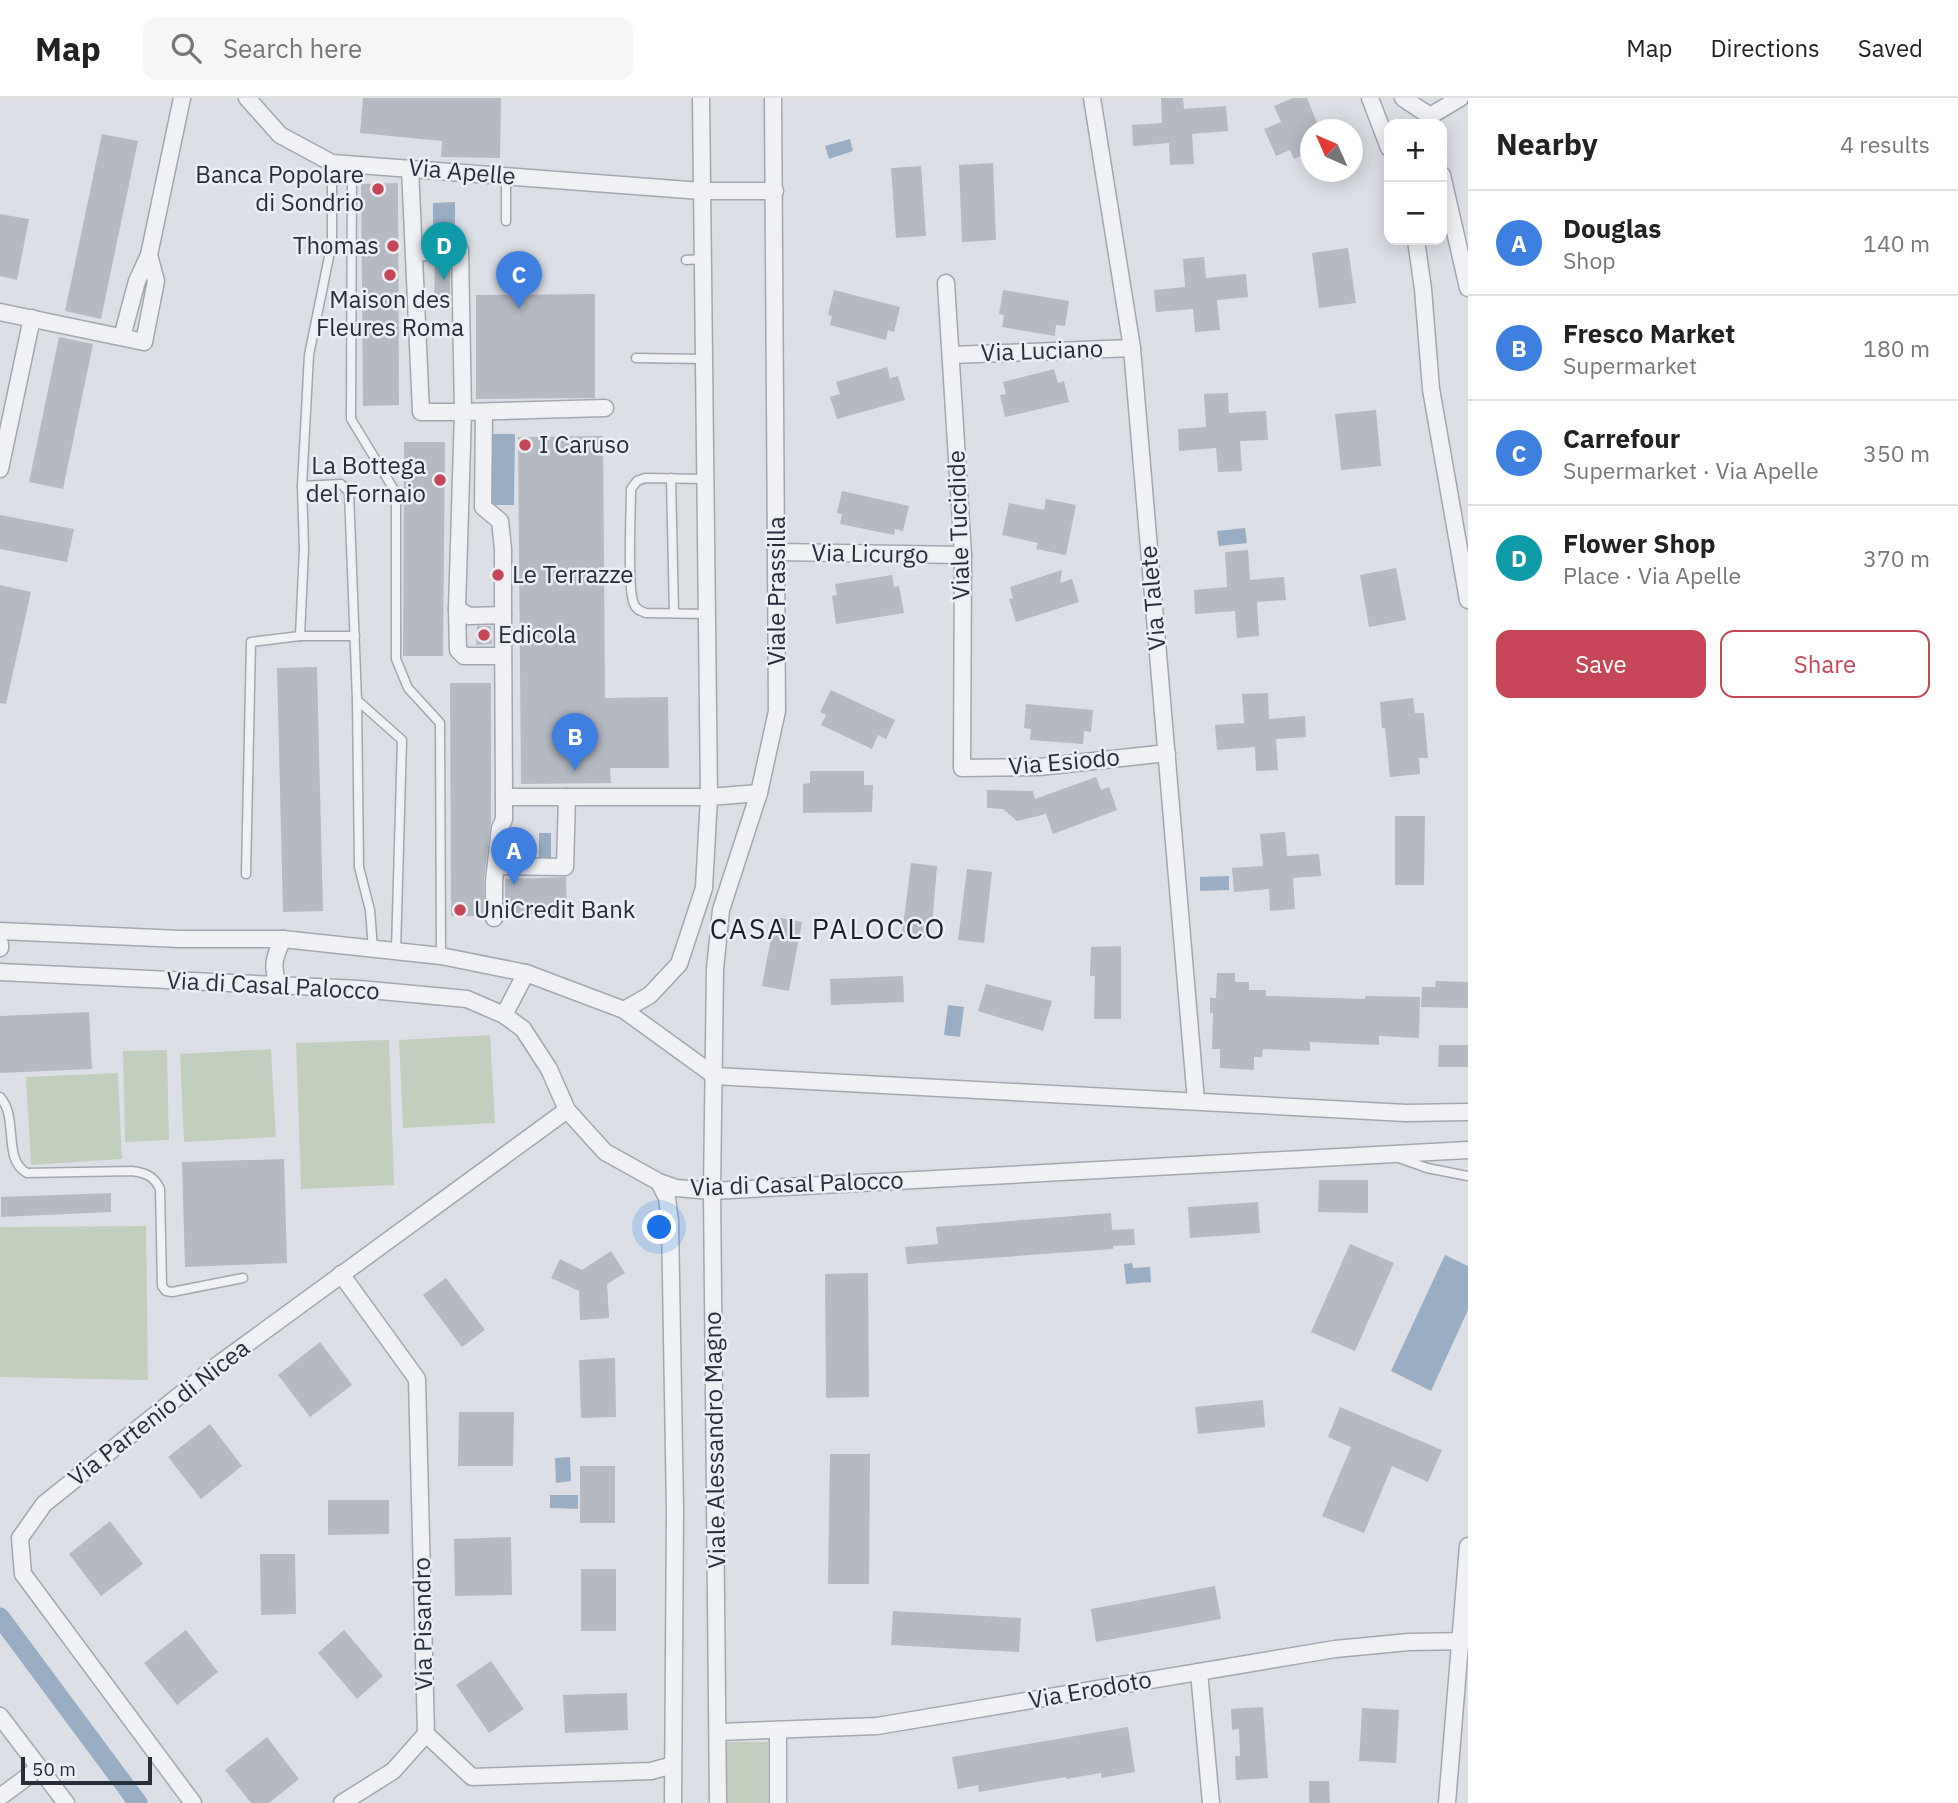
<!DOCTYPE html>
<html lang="en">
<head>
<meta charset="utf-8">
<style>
  :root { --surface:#fff; --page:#f6f6f6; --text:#222; --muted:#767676; --line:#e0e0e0; --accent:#c64657 }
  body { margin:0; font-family:"IBM Plex Sans",sans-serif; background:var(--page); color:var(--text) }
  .controls { position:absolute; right:21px; top:21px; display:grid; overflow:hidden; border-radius:14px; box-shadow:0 4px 18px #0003 }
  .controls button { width:63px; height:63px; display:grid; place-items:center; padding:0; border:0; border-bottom:2px solid var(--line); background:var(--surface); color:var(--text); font:35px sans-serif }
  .compass { position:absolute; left:1300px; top:21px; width:63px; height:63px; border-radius:50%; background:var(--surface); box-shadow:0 4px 18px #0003; rotate:315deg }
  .scale { position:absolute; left:21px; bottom:18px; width:131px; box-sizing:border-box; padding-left:7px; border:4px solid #272e3b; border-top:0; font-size:19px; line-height:24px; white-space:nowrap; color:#272e3b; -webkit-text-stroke:5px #ebeff4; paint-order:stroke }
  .you { position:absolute; left:660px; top:1130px; width:24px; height:24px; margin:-18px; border:5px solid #fff; border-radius:50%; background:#1a73e8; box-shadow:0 0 0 10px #1a73e833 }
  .badge { display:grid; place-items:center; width:46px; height:46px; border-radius:50%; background:var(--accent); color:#fff; font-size:23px; font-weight:700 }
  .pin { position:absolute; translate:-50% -58px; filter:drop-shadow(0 2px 4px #0008) }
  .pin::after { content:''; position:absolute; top:37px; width:24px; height:21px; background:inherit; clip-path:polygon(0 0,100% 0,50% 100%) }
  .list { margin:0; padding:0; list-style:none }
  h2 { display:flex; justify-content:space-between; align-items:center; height:91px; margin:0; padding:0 28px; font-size:30px }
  h2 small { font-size:23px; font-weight:400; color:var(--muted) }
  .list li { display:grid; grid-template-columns:46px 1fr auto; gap:21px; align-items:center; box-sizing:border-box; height:105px; padding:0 28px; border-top:2px solid var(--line) }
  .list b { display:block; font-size:26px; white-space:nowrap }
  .list p { margin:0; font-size:23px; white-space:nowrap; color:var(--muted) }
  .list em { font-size:23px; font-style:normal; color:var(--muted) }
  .actions { display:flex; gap:14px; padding:21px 28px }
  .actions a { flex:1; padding:16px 0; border:2px solid var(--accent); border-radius:14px; text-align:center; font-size:24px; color:var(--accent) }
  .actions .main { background:var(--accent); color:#fff }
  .icon { flex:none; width:38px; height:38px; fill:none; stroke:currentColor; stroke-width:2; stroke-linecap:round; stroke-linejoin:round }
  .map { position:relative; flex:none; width:1468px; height:1705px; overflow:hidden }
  header { display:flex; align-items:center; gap:42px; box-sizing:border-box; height:98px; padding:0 35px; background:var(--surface); border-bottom:2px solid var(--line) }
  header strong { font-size:33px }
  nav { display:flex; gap:38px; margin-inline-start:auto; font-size:24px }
  .search { width:490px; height:63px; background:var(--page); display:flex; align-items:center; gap:18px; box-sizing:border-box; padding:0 24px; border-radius:14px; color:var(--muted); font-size:26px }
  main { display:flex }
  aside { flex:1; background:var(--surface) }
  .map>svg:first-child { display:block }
  .green { fill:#c2cfbe }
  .water { fill:#99adc4 }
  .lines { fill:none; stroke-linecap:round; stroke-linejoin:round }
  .canal { stroke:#99adc4; stroke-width:19 }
  .building { fill:#b4b9c2 }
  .lane-casing { stroke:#a2a7af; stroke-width:11 }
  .street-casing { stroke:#a2a7af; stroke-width:19 }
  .lane { stroke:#eff1f4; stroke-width:8 }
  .street { stroke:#eff1f4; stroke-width:16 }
  .poi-dot { fill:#c64657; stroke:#ebeff4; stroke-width:2.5 }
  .labels { text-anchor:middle; stroke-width:5; stroke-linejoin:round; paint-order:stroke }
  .street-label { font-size:24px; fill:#272e3b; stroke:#ebeff4 }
  .poi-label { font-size:24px; fill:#272e3b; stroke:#ebeff4; text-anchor:start }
  .quarter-label { font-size:28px; letter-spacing:2px; fill:#191f2c; stroke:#ebeff4 }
</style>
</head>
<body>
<header>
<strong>Map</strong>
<div class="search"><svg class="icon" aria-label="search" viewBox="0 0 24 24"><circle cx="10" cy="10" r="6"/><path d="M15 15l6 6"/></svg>Search here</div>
<nav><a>Map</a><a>Directions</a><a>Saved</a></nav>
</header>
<main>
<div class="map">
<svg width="1468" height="1705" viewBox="0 0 1468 1705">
  <rect width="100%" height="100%" fill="#dce0e6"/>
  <g class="green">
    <polygon points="490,937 495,1025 403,1030 399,942"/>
    <polygon points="389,942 394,1087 301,1091 296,945"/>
    <polygon points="271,951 276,1039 184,1044 180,956"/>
    <polygon points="167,952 169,1042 125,1044 123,953"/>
    <polygon points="118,975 122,1061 31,1067 26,979"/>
    <polygon points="146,1128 148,1282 0,1279 0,1129"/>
    <polygon points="726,1644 768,1644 768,1705 727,1705"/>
  </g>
  <g class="water">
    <polygon points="850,41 853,53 829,61 825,48"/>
    <polygon points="455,104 455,137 433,137 433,105"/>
    <polygon points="491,336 515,336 514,407 491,407"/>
    <polygon points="1245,430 1247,445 1219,448 1217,433"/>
    <rect x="539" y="735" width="12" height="29"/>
    <polygon points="1229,778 1229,792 1200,793 1200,779"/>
    <polygon points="948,907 964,909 960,939 944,937"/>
    <polygon points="1445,1157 1468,1168 1468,1212 1431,1293 1391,1273"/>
    <polygon points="1132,1165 1133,1170 1150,1169 1151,1184 1126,1186 1124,1166"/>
    <polygon points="570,1359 571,1383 556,1385 555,1360"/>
    <polygon points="550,1397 578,1397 578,1411 550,1410"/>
  </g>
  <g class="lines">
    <polyline class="canal" points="0,1519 138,1705"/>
  </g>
  <g class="building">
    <polygon points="363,0 501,0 500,60 441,59 442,43 360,35"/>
    <polygon points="1161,0 1183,0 1184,11 1226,8 1228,33 1192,36 1194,66 1170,67 1169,45 1133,48 1132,27 1162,25"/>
    <polygon points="1293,0 1307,0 1320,32 1311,32 1311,54 1294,61 1290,52 1276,58 1264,31 1281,24 1274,8"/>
    <polygon points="102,36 138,43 101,221 65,213"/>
    <polygon points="993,65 996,142 962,144 959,67"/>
    <polygon points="921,68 926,138 896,140 891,70"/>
    <polygon points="398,85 399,307 363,308 361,86"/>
    <polygon points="0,116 29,121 17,182 0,178"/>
    <polygon points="1348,150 1356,205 1319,210 1312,155"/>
    <polygon points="1204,159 1206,180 1246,176 1248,199 1217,202 1220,232 1195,234 1193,211 1156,214 1154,192 1185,189 1183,161"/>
    <polygon points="450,163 450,200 434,201 435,164"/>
    <polygon points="834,192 900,209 894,234 888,232 886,242 830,227 832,218 828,217"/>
    <polygon points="1003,192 1069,203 1065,228 1056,227 1055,238 1002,229 1004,217 999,216"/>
    <polygon points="595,196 595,300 476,301 476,197"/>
    <polygon points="59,239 93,246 63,391 29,384"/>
    <polygon points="887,269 890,280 898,278 905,302 837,321 830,299 840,296 836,284"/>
    <polygon points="1054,271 1058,285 1064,283 1069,304 1005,319 1000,297 1006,296 1003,284"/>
    <polygon points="1228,295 1229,315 1266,313 1268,342 1240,343 1242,373 1218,374 1216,350 1179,353 1178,331 1206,329 1204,296"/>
    <polygon points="1376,312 1381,368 1341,372 1335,316"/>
    <polygon points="603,338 605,600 668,599 669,670 610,670 611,685 521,686 518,339"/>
    <polygon points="404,344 445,344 443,558 403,558"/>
    <polygon points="842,393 909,408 903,433 895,431 894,437 840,426 842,416 837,415"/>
    <polygon points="1046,401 1076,407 1066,457 1036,451 1038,445 1002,437 1009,405 1044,412"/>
    <polygon points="0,417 74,431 67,464 0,451"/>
    <polygon points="1248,452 1250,482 1284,479 1286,502 1257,504 1259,538 1237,540 1235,513 1195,516 1194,492 1227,489 1225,454"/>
    <polygon points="1396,470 1406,522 1369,529 1360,477"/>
    <polygon points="1062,472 1060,485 1072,481 1079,504 1016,524 1009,501 1013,500 1010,489"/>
    <polygon points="892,477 894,489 899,488 904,515 836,526 832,498 837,497 835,486"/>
    <polygon points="0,487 31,494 6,606 0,605"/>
    <polygon points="477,528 491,528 492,546 476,547"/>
    <polygon points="317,569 323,813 283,814 277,570"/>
    <polygon points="450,585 491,585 491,724 484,782 484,818 451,818"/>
    <polygon points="831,592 895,622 886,641 878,637 872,651 821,627 826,617 820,614"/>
    <polygon points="1268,595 1269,621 1305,618 1306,639 1276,641 1278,672 1256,673 1255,649 1217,652 1215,627 1244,625 1242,596"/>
    <polygon points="1413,600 1415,615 1424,615 1428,660 1419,660 1420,676 1390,679 1385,630 1382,630 1380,604"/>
    <polygon points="1026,606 1093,612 1091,634 1084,633 1083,646 1030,642 1031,631 1024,630"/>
    <polygon points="810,673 864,673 864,687 873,687 872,714 803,715 803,686 810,685"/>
    <polygon points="1096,679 1101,692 1109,689 1117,712 1053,736 1046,716 1017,723 1003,711 987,710 987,692 1033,693 1035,701"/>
    <polygon points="1395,718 1425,718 1424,787 1395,787"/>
    <polygon points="1285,734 1287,758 1319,756 1321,778 1293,780 1295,811 1270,813 1269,791 1234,794 1232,770 1263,768 1260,736"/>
    <polygon points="911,765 937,768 931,840 902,837"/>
    <polygon points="967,771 992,774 984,845 958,842"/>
    <polygon points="566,779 567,816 505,817 505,781"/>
    <polygon points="775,819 802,824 789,893 762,888"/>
    <polygon points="1121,848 1121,921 1094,921 1095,878 1090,878 1091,849"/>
    <polygon points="1217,875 1235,875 1235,884 1249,884 1249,892 1266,892 1266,898 1365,901 1365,898 1420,899 1419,940 1379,938 1379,947 1310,944 1310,953 1263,951 1262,959 1254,959 1254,972 1220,970 1220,951 1212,951 1213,915 1210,915 1210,900 1216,900"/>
    <polygon points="903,878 904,904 831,907 830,881"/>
    <polygon points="1436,883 1468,884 1468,910 1421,909 1422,889 1435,889"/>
    <polygon points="986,886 1052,903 1043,933 978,913"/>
    <polygon points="89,914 92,971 0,975 0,918"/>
    <polygon points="1439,947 1468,947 1468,969 1438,969"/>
    <polygon points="284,1061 287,1165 185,1169 182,1064"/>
    <polygon points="1319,1082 1368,1082 1368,1115 1318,1114"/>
    <polygon points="111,1095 111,1114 1,1119 1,1099"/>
    <polygon points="1258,1104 1260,1135 1190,1140 1188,1109"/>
    <polygon points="1111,1115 1112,1132 1134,1131 1135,1147 1113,1148 1113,1151 907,1166 905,1149 938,1146 936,1129"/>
    <polygon points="1350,1146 1394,1165 1355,1253 1311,1234"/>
    <polygon points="611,1153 625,1175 607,1186 609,1220 580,1222 579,1193 551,1180 560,1161 582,1172"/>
    <polygon points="868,1175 869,1299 826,1300 825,1176"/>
    <polygon points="446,1180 485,1232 462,1249 423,1197"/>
    <polygon points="320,1244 352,1287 310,1319 278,1277"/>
    <polygon points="615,1260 616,1319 581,1320 579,1262"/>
    <polygon points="1263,1302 1265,1329 1198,1336 1195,1309"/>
    <polygon points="1340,1309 1442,1352 1428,1384 1392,1368 1364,1435 1322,1418 1351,1349 1328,1339"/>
    <polygon points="459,1314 514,1314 513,1368 458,1368"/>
    <polygon points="210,1326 242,1368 201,1401 168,1359"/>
    <polygon points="830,1356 870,1356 869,1486 828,1486"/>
    <rect x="580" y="1368" width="35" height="57"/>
    <polygon points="328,1402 389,1402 389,1436 328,1437"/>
    <polygon points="110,1423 143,1466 101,1498 69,1456"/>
    <polygon points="511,1439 512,1497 455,1498 454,1441"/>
    <polygon points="260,1456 295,1456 296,1516 261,1517"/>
    <rect x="581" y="1471" width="35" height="62"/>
    <polygon points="1215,1488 1221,1521 1096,1544 1091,1511"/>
    <polygon points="893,1513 1021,1520 1019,1554 891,1547"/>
    <polygon points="186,1532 218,1574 177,1607 144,1565"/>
    <polygon points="344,1532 383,1578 357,1601 318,1555"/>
    <polygon points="491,1563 524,1611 489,1635 456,1587"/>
    <polygon points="627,1595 628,1632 565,1635 563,1597"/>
    <polygon points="1263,1609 1268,1680 1236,1682 1235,1658 1240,1658 1239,1631 1232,1632 1231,1611"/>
    <polygon points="1362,1610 1399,1612 1396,1665 1359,1663"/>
    <polygon points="1128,1629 1135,1674 1101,1680 1101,1675 1066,1681 1066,1679 979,1694 978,1687 958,1691 952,1659"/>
    <polygon points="267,1639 299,1681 269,1705 251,1705 225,1672"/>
    <polygon points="1309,1683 1329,1683 1330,1705 1309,1705"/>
  </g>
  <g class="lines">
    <g class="lane-casing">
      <g id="lane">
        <polyline points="352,67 351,321 396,395 396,561 408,590 440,625 441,858"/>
        <polyline points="506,78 506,123"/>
        <polyline points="686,162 702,161"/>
        <polyline points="636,260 703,261"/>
        <polyline points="671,380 674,515"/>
        <path d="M 705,381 L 645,380 L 637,383 L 631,391 C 631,412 627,492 634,506 C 636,512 641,513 646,515 L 706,516"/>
        <polyline points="302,388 309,257 332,144 332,65"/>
        <polyline points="300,538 355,538"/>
        <polyline points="246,776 251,544 300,538 304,451 302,388 341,386 349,394 357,602"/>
        <polyline points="373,851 370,812 359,769 357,602 402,642 396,853"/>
        <path d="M 0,999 C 19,1019 2,1062 27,1075 L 132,1073 C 146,1075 154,1078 160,1091 L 162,1188 L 166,1193 L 172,1194 L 243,1180"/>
        <polyline points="1399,1060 1427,1070 1468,1078"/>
      </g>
    </g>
    <g class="street-casing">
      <g id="street">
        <polyline points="247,0 280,37 332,65 701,93 775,93"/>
        <polyline points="1092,0 1132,250 1196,1003"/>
        <polyline points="1370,0 1389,50"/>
        <polyline points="1403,0 1430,18 1460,0"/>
        <polyline points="410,70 421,314 463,314 460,152 414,155"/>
        <polyline points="1442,77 1468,190"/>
        <polyline points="1416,142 1423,191 1431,291 1468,502"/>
        <polyline points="149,157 182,0"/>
        <polyline points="946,185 963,457 962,670 1039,669 1167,655"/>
        <polyline points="0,214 144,244 156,183 149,157 137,183 122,239"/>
        <polyline points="951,257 1132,250"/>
        <polyline points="605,310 463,314 457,511 469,518 503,517 504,699 709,699 759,695"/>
        <polyline points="484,314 483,409 500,423 503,451 503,517"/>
        <polyline points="0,371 32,220"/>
        <polyline points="777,454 963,457"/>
        <polyline points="457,511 458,552 464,558 503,558"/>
        <polyline points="496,768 565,769 567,699"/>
        <polyline points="494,820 494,783 500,730 504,721 504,699"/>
        <polyline points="0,833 180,841 283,841 441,858 526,875 624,912 715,978 1406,1015 1468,1014"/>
        <polyline points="0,846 0,850"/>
        <polyline points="0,874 359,891 467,901 504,917 523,931 549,971 567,1012 605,1054 659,1084 676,1090 712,1093 1468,1052"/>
        <path d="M 279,888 C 271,869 274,859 283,841"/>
        <polyline points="624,912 650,897 679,866 704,790 709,699 701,0"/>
        <polyline points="504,917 526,875"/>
        <polyline points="659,1084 667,1100 670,1123 675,1412 673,1705"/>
        <polyline points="341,1176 417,1281 426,1636 472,1679 651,1673 673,1667"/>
        <polyline points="1199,1574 1211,1705"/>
        <polyline points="0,1618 66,1705"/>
        <polyline points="778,1632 778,1705"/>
        <polyline points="718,1634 877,1628 1335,1551 1409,1544 1468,1543"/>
        <polyline points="0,1699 39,1670"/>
        <polyline points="193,1705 23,1476 20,1440 44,1406 215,1269 567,1012"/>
        <polyline points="342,1705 393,1673 426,1636"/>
        <polyline points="718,1705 712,1093 715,871 721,812 759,695 777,613 773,0"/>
        <polyline points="1447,1705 1468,1448"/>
      </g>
    </g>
    <use href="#lane" class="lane"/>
    <use href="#street" class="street"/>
  </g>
  <g class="poi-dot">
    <circle cx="378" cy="91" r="7"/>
    <circle cx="393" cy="148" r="7"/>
    <circle cx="390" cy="177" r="7"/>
    <circle cx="525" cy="347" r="7"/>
    <circle cx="440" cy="382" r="7"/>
    <circle cx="498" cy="477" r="7"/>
    <circle cx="484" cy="537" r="7"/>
    <circle cx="460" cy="812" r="7"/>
  </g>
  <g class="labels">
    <g class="street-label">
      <text transform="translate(462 74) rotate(5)" y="8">Via Apelle</text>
      <text transform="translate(1042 253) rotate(-2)" y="8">Via Luciano</text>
      <text transform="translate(959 427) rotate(-92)" y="8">Viale Tucidide</text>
      <text transform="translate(870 456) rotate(1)" y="8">Via Licurgo</text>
      <text transform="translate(777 493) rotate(-90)" y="8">Viale Prassilla</text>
      <text transform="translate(1153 500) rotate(-95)" y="8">Via Talete</text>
      <text transform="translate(1064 664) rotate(-5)" y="8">Via Esiodo</text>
      <text transform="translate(273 888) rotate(3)" y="8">Via di Casal Palocco</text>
      <text transform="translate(797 1086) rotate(-2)" y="8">Via di Casal Palocco</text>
      <text transform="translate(159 1315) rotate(-38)" y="8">Via Partenio di Nicea</text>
      <text transform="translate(715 1342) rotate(-91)" y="8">Viale Alessandro Magno</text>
      <text transform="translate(423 1526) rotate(-91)" y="8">Via Pisandro</text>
      <text transform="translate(1090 1592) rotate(-10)" y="8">Via Erodoto</text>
    </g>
    <g class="poi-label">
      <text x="364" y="85" text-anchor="end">Banca Popolare<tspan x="364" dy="28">di Sondrio</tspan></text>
      <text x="379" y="156" text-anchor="end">Thomas</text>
      <text x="390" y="210" text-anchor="middle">Maison des<tspan x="390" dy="28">Fleures Roma</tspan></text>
      <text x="539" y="355">I Caruso</text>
      <text x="426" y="376" text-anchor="end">La Bottega<tspan x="426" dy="28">del Fornaio</tspan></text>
      <text x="512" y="485">Le Terrazze</text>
      <text x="498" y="545">Edicola</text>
      <text x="474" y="820">UniCredit Bank</text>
    </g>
    <g class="quarter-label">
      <text x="828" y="841">CASAL PALOCCO</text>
    </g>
  </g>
</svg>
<div class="controls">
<button>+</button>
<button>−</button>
</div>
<svg class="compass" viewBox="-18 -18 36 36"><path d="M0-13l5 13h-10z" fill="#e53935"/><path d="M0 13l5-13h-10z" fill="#767676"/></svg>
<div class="scale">50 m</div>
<div class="you"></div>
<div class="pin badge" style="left:514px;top:787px;background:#3f7fe0">A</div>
<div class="pin badge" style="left:575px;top:673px;background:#3f7fe0">B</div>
<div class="pin badge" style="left:519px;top:211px;background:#3f7fe0">C</div>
<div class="pin badge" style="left:444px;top:182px;background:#0f9aa8">D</div>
</div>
<aside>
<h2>Nearby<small>4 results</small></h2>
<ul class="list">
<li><span class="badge" style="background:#3f7fe0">A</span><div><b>Douglas</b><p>Shop</p></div><em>140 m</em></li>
<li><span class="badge" style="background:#3f7fe0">B</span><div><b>Fresco Market</b><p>Supermarket</p></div><em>180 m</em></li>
<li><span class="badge" style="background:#3f7fe0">C</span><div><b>Carrefour</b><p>Supermarket · Via Apelle</p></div><em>350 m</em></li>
<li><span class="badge" style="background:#0f9aa8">D</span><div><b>Flower Shop</b><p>Place · Via Apelle</p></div><em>370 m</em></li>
</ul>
<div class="actions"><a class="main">Save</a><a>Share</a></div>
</aside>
</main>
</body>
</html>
